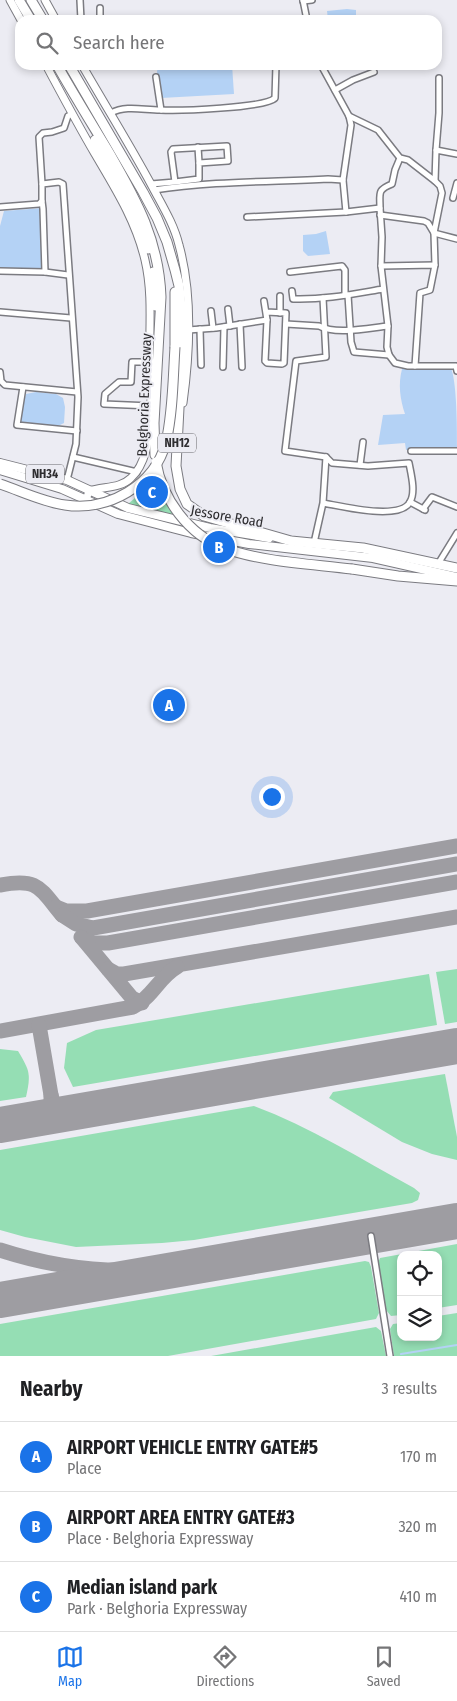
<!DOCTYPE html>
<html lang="en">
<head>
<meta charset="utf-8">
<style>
  :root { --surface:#fff; --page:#f2f2f2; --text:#202124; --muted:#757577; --line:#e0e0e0; --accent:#1a73e8 }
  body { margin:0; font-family:"Fira Sans Condensed",sans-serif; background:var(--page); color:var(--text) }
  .controls { position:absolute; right:15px; bottom:15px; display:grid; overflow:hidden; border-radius:10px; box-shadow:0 2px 8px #0003 }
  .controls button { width:45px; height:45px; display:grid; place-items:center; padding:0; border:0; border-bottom:1px solid var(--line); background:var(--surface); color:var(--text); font:25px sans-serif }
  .you { position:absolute; left:271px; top:796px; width:18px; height:18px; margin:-12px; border:4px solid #fff; border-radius:50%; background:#1a73e8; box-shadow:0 0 0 8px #1a73e833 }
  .badge { display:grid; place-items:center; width:32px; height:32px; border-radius:50%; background:var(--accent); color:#fff; font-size:16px; font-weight:700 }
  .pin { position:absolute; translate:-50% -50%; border:2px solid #fff; box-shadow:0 1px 5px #0006 }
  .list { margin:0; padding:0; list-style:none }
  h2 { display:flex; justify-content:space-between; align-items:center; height:65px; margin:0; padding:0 20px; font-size:21px }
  h2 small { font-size:16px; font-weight:400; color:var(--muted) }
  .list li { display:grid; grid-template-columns:32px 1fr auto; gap:15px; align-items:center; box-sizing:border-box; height:70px; padding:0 20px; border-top:1px solid var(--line) }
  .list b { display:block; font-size:19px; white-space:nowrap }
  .list p { margin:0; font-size:16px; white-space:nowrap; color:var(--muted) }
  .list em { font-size:16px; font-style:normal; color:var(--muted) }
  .icon { flex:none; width:28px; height:28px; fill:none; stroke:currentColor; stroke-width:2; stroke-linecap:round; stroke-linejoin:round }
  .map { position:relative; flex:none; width:457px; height:1356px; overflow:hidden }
  .search { position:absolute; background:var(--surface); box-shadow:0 2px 8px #0003; left:15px; right:15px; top:15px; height:55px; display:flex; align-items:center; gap:12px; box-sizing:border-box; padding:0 18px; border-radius:15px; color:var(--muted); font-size:19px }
  .sheet { height:275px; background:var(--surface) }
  nav { display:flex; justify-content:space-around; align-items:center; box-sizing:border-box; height:70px; border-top:1px solid var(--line); background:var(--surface); font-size:14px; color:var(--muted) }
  nav a { display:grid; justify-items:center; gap:2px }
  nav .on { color:var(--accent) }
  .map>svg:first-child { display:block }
  .green { fill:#95deb4 }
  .water { fill:#b4d2f5 }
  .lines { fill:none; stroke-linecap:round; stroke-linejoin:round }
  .stream { stroke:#b4d2f5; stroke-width:2 }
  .taxiway { stroke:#9e9da2; stroke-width:15 }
  .runway { stroke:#9e9da2; stroke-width:36 }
  .street-casing { stroke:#7b7b81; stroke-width:8 }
  .secondary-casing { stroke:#7b7b81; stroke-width:9 }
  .primary-casing { stroke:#7b7b81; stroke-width:10 }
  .highway-casing { stroke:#7b7b81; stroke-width:11 }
  .street { stroke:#fff; stroke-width:5 }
  .secondary { stroke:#fff; stroke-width:7 }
  .primary { stroke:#fff; stroke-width:8 }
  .highway { stroke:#fff; stroke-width:9 }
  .highway-bridge-casing { stroke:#7b7b81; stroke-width:11; stroke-linecap:butt }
  .highway-bridge { stroke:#fff; stroke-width:9 }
  .labels { text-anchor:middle; stroke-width:4; stroke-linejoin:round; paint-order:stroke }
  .shield { fill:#ececf3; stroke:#67666a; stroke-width:1 }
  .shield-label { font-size:12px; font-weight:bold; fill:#2e2d30 }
  .street-label { font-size:14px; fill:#2e2d30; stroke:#ececf3 }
</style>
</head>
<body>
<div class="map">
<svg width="457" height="1356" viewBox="0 0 457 1356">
  <rect width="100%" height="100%" fill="#ececf3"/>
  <g class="green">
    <polygon points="157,479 175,518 128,504"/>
    <polygon points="457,969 457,1022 445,1024 436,972"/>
    <polygon points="429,974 437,1025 73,1087 64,1068 67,1043 96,1030"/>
    <path d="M 0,1049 L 18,1051 C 30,1071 31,1074 26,1097 L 0,1101 Z"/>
    <polygon points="445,1074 457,1137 457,1160 432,1154 402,1142 329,1098 333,1092"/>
    <path d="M 254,1106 C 310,1127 361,1159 414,1188 L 420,1193 L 418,1200 L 412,1203 L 194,1240 L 162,1243 L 76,1247 L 25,1237 L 0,1230 L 0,1150 Z"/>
    <polygon points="457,1244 457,1305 438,1308 438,1255 401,1255 401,1315 391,1316 386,1310 378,1263 380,1258"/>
    <polygon points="365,1261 369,1262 371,1267 379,1313 376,1319 168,1356 0,1356 0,1324"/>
    <polygon points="457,1313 457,1356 394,1356 390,1329 393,1324 401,1323 401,1337 438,1337 438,1316"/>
    <polygon points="376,1327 381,1331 386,1356 211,1356"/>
  </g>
  <g class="water">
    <polygon points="347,9 356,10 356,20 328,20 327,11"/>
    <polygon points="158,65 232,65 234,94 161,98 157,72"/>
    <polygon points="43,208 45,271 0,269 0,226 4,211"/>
    <polygon points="326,231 330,254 308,256 303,251 303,235 316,234"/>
    <path d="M 451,368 C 457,383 457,429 457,448 L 406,450 L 405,443 L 378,445 L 383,415 L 405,414 C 400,399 398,384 402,369 Z"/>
    <polygon points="36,392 56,394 63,398 65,407 64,423 56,427 21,424 22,408 26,394"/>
  </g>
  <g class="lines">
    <polyline class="stream" points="401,1354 457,1345"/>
    <g class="taxiway">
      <path d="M 0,885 C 38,878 39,887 62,915"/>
      <polyline points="56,907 66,911 87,911 457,846"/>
      <polyline points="62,915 76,924 93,928 457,864"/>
      <polyline points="81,937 93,943 108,943 457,882"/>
      <polyline points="82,938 132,998 142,1003"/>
      <polyline points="108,969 117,974 124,974 457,917"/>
      <path d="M 0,1031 L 133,1007 C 152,998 159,977 177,967"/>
      <path d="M 51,1095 C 54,1107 59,1114 72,1113"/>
      <polyline points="36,1119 47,1114 51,1106 51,1095 39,1025"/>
      <path d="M 0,1250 C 43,1264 92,1272 138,1270 C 164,1269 189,1266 215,1263"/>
    </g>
    <g class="runway">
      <polyline points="0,1125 457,1046"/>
      <polyline points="0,1300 457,1221"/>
    </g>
    <g class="street-casing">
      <g id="street">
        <polyline points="80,0 81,20"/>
        <polyline points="303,0 307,20"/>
        <polyline points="303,1 312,0"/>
        <polyline points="100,20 100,8"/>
        <polyline points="321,65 349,116 351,125 343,180 346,212"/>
        <polyline points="156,77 161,110"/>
        <polyline points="335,90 353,80 374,72"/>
        <path d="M 111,113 C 126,105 143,110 160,110 C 177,111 266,108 275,98 L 276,65"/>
        <polyline points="349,116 378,130 400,158 408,160 435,181 436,150 457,154"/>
        <polyline points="198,147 199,163"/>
        <polyline points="436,150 439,113 439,78"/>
        <polyline points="42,184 39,137 43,133 52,132 64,128 68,116 72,114"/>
        <polyline points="151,184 175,182 199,179 199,163 228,161 227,146 173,149 171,152 175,182"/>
        <path d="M 154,190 C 212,181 270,182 328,179 L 343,180"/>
        <polyline points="453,198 457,183"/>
        <polyline points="42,201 43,209 45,272"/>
        <polyline points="0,207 39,204 42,201 42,184 59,182 63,184 78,397 76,444 67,480"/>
        <path d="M 380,208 C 380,193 377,190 392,184 L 395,170 L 400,158"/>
        <polyline points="380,215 424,221 428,223 434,233 457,239"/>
        <polyline points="247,217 346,212 380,208 382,237 381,266 388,326 387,347 389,355 395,363 408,366 456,366 457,371"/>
        <polyline points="435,265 434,233 442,193 440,186 435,181"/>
        <polyline points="381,266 435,265 430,290 420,293 415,366"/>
        <polyline points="0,271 45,272 68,275"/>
        <polyline points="290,272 342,266 345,270 345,295"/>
        <path d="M 292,291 L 293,299 C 324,300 353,294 383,289"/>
        <polyline points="348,295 351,342 354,352 389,355"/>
        <polyline points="280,296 280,313"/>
        <polyline points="323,298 326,357 296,361 285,451 326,457"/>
        <polyline points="264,301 267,320 265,361 267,363 282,364 284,363 286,313 266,312"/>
        <polyline points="228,309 230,326"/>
        <polyline points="211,311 213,328"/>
        <polyline points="0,312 71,318"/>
        <polyline points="240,324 242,367"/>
        <path d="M 286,324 L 319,326 C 336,335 369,328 388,326"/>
        <polyline points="200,329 201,365"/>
        <polyline points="188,330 216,328 267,320"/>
        <polyline points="150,362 132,362 131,382 119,382 105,394 104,404 151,406"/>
        <polyline points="223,367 224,327"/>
        <polyline points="0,372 1,381 5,385 77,392"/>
        <polyline points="23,387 17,425 77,431"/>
        <polyline points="411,451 457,451"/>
        <polyline points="73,457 137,472"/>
        <polyline points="360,465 363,442"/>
        <polyline points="410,502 425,510"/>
        <polyline points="423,509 432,497 457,507"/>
        <path d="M 314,543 L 323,503 C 341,506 400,521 410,502 C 416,492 411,474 409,463 L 368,466 L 332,463 L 326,457 L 323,503"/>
        <polyline points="438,564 457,533"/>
        <polyline points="371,1236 390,1356"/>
      </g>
    </g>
    <g class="secondary-casing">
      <g id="secondary">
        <polyline points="10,0 21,20"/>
        <polyline points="45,0 56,20"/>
        <path d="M 46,65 C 62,95 78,125 95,154 C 115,188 136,221 145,260 C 154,298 148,338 150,377 C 152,405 154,457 131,478 C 120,489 103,486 89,491 L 86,500"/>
        <path d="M 82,65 C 105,105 130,145 152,186 C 162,205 174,224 179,245 C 193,295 190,352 183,403"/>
      </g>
    </g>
    <g class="primary-casing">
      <g id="primary">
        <polyline points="0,463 67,480 128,508 210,528 269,538"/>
        <polyline points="0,470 62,489 118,514 191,533 249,544 373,558 457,577"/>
      </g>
    </g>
    <g class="highway-casing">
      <g id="highway">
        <polyline points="19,0 31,20"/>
        <polyline points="31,0 43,20"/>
        <path d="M 57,65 C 74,95 92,124 110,154 C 137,201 159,241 161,297 L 154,423 L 155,455"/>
        <polyline points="69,65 143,192 157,218 167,242 175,270 179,286 183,330 176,466 180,489 187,504 204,516 291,541 363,548 457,568"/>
        <polyline points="95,140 134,212 148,249"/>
        <polyline points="153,272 155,306"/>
        <polyline points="175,292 175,347"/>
        <polyline points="352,569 398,576 457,581"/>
      </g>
    </g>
    <use href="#street" class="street"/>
    <use href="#secondary" class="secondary"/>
    <use href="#primary" class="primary"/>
    <use href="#highway" class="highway"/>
    <g class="highway-bridge-casing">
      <g id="highway-bridge">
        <path d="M 156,462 C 162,499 189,535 224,548 C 261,562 313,564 352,569"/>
        <path d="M 0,484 C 21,491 43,502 65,505 C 108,512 155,485 166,442 C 173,412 173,378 175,347"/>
      </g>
    </g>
    <use href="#highway-bridge" class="highway-bridge"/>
  </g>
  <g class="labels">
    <g class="shield">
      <rect x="158" y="433.5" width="38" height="19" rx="4"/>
      <rect x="26" y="464.5" width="38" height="19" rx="4"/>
    </g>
    <g class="shield-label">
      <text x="177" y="447">NH12</text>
      <text x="45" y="478">NH34</text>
    </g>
    <g class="street-label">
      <text transform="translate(144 395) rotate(-88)" y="5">Belghoria Expressway</text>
      <text transform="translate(227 516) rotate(10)" y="5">Jessore Road</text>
    </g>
  </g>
</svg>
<div class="controls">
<button><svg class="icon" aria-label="locate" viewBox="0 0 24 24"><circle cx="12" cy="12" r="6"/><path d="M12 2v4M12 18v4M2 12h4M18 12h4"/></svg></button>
<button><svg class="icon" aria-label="layers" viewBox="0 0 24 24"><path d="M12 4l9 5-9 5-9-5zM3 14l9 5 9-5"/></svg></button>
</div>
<div class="you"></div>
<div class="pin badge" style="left:169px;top:705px">A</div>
<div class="pin badge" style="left:219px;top:547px">B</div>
<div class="pin badge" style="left:152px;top:492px">C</div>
<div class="search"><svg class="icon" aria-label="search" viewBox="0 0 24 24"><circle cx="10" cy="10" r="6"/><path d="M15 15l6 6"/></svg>Search here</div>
</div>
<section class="sheet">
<h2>Nearby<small>3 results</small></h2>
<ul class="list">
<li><span class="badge">A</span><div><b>AIRPORT VEHICLE ENTRY GATE#5</b><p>Place</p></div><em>170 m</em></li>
<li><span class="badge">B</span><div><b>AIRPORT AREA ENTRY GATE#3</b><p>Place · Belghoria Expressway</p></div><em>320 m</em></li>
<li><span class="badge">C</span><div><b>Median island park</b><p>Park · Belghoria Expressway</p></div><em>410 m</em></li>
</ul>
</section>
<nav>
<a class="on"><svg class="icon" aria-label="map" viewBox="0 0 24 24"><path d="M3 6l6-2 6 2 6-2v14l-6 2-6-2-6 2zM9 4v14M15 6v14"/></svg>Map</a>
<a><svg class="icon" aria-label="directions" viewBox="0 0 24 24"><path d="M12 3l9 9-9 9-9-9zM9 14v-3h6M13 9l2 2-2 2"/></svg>Directions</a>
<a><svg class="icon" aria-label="saved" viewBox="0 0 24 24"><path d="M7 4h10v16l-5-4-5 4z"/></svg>Saved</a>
</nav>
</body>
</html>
